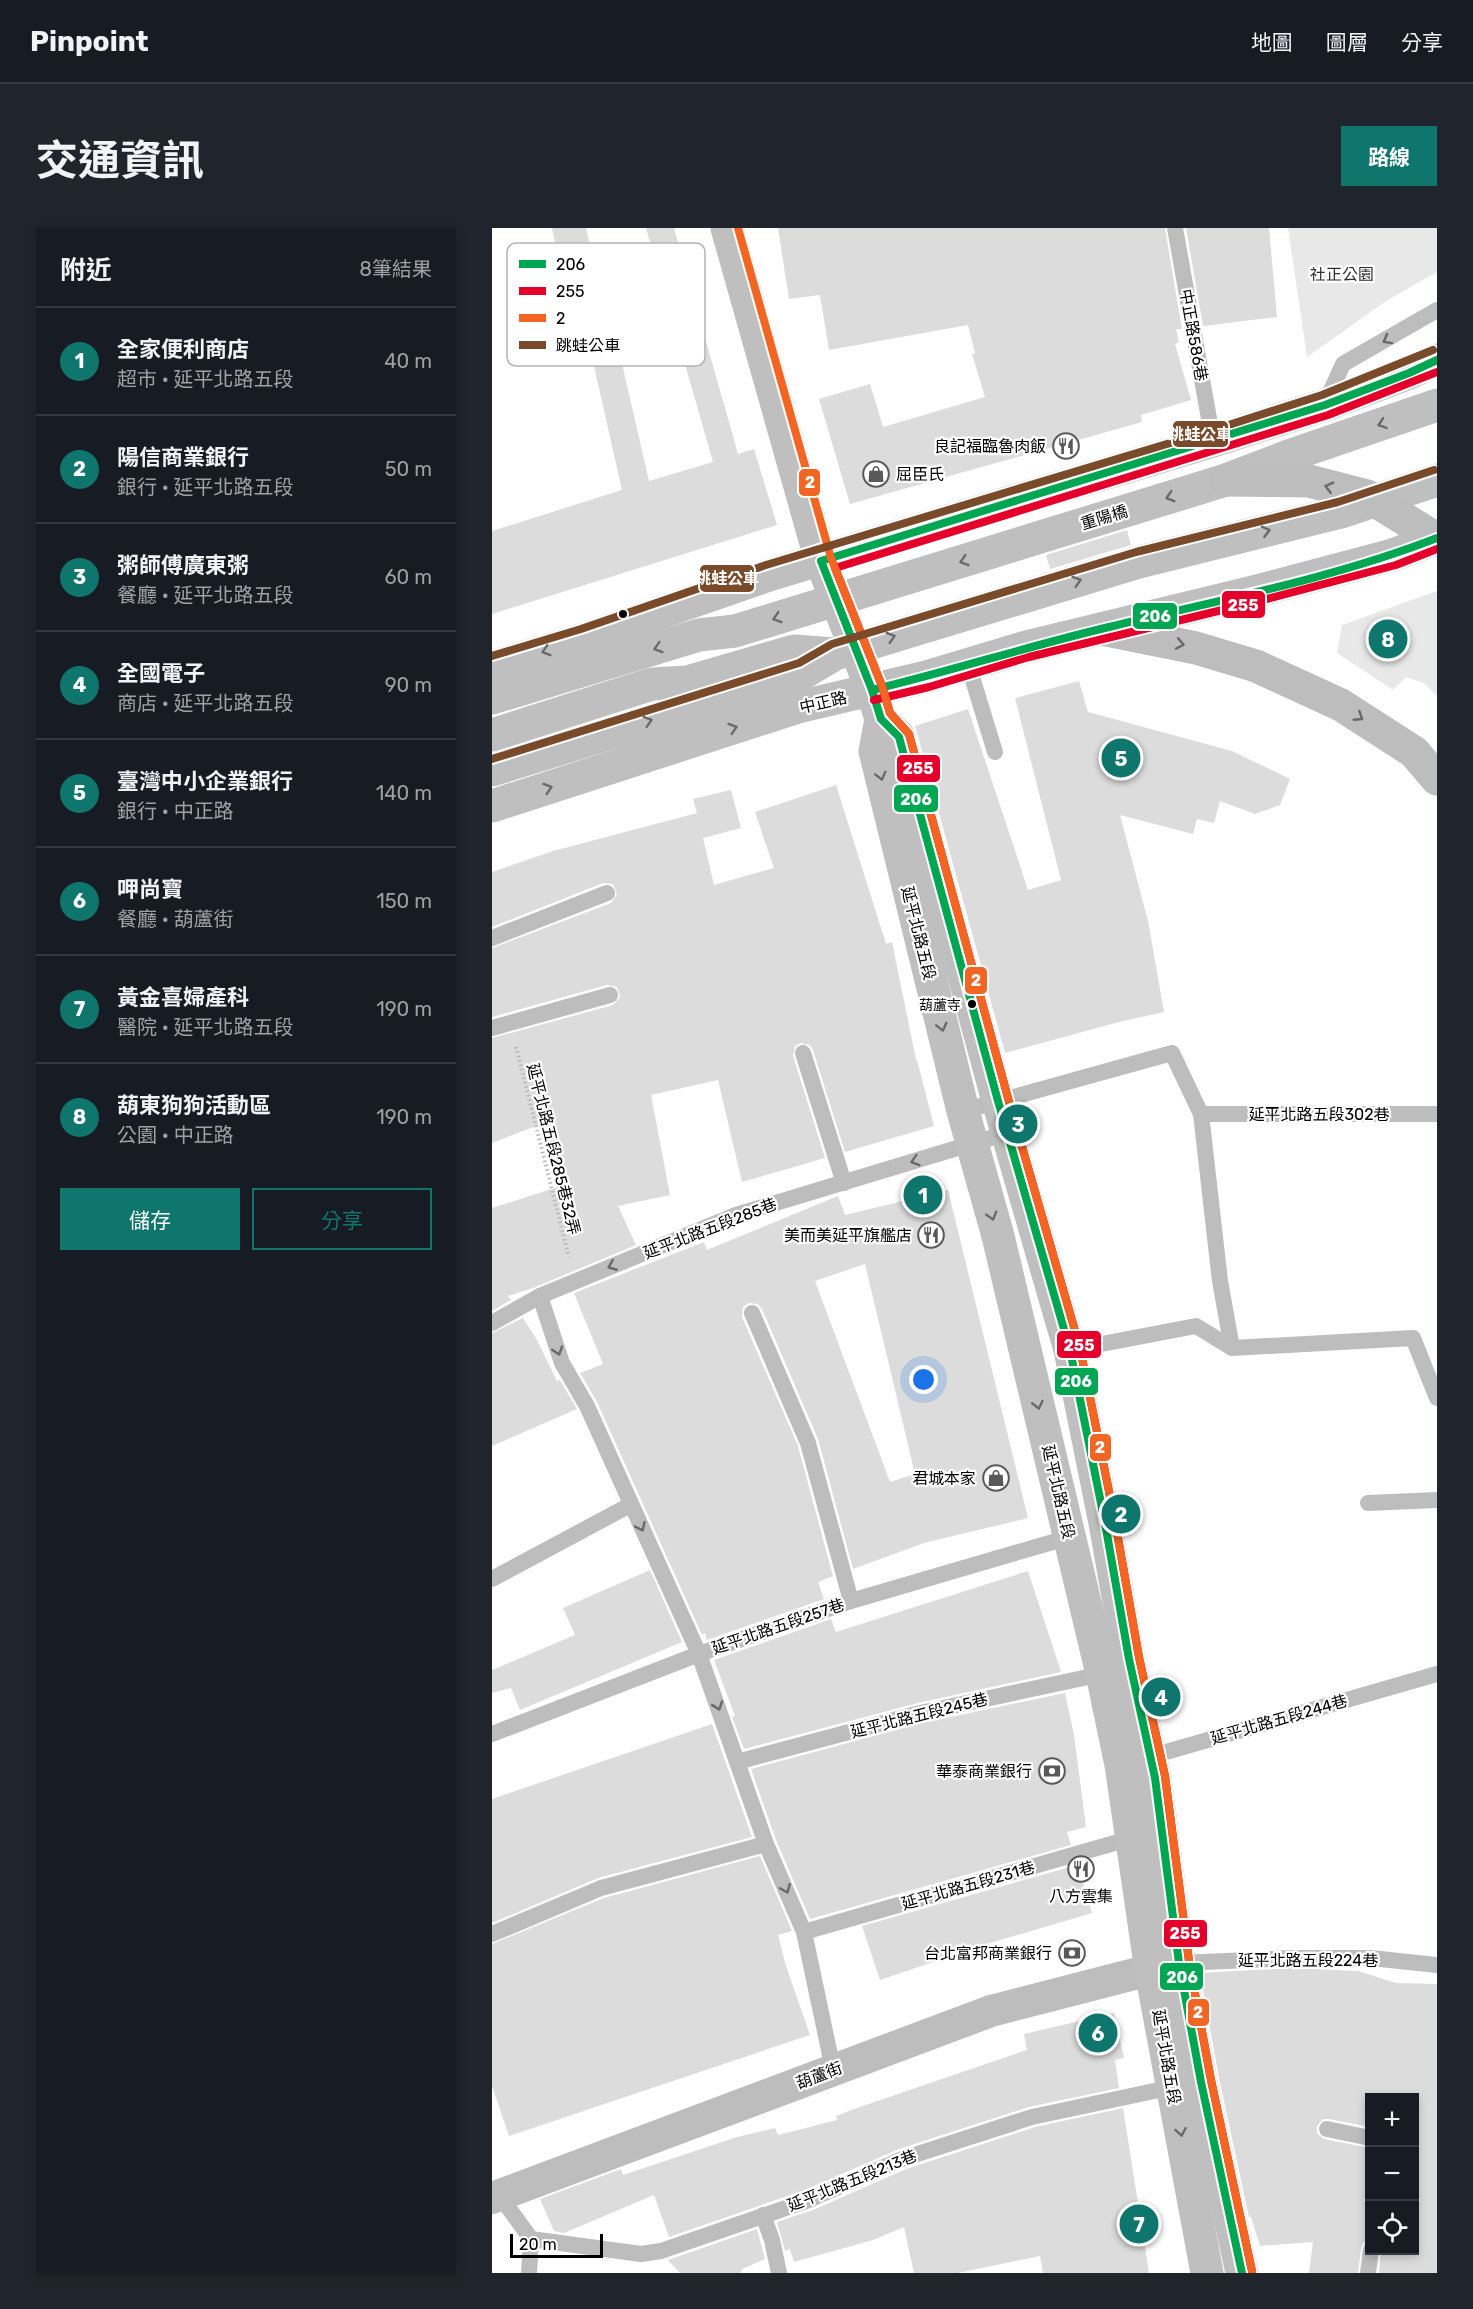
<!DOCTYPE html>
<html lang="zh-TW">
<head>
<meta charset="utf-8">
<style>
  :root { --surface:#171b24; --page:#20242c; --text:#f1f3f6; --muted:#9ea1a6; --line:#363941; --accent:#0f766e }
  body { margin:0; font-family:Rubik,"Noto Sans TC",sans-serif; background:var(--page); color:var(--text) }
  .controls { position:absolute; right:18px; bottom:18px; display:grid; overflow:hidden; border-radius:0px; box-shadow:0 3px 9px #0003 }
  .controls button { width:54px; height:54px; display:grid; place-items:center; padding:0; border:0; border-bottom:2px solid var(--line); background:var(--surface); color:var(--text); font:30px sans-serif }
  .scale { position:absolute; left:18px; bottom:15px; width:93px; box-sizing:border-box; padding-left:6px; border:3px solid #000; border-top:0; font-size:16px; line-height:21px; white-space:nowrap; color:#000; -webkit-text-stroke:4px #fff; paint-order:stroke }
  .you { position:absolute; left:432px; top:1152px; width:21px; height:21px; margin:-15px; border:4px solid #fff; border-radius:50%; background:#1a73e8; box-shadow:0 0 0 9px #1a73e833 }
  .badge { display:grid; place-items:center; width:39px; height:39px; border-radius:50%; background:var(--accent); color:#fff; font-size:20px; font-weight:700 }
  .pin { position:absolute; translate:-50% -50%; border:3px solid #fff; box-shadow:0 2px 6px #0006 }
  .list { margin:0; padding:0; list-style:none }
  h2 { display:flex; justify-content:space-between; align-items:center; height:78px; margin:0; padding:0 24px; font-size:26px }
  h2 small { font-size:20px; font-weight:400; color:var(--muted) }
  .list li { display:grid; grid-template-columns:39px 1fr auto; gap:18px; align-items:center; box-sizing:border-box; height:108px; padding:0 24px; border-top:2px solid var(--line) }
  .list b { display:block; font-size:22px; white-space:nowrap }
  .list p { margin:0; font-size:20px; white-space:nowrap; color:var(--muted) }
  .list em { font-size:20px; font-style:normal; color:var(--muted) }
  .actions { display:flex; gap:12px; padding:18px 24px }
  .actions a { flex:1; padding:14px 0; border:2px solid var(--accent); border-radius:0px; text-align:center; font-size:21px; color:var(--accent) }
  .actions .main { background:var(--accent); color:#fff }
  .icon { flex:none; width:33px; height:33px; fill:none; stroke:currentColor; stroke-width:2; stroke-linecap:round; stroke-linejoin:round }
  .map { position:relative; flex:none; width:945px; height:2045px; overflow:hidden; border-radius:0px }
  header { display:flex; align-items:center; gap:36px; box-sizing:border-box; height:84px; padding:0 30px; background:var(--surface); border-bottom:2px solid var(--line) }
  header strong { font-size:28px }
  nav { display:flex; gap:33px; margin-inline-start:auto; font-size:21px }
  .intro { display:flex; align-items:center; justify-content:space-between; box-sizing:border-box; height:144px; padding:0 36px }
  h1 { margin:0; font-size:42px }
  .button { padding:15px 27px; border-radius:0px; background:var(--accent); color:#fff; font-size:21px; font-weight:700 }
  main { display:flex; gap:36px; padding:0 36px }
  aside { flex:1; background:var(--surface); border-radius:0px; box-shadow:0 3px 9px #0003 }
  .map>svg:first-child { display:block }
  .green { fill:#e8e8e8 }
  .building { fill:#dcdcdc; fill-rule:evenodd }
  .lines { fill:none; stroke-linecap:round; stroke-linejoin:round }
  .path { stroke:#b8b8b8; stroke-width:4; stroke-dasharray:1.5 3; stroke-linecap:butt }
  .lane { stroke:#bdbdbd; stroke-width:16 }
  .street { stroke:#bdbdbd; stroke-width:32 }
  .secondary { stroke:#bfbfbf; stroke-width:33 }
  .primary { stroke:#bdbdbd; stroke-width:33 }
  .bus-1-casing { stroke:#fff; stroke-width:12 }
  .bus-2-casing { stroke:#fff; stroke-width:12 }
  .bus-3-casing { stroke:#fff; stroke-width:12 }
  .bus-4-casing { stroke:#fff; stroke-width:12 }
  .bus-1 { stroke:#00a651; stroke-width:8 }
  .bus-2 { stroke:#e4002b; stroke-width:8 }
  .bus-3 { stroke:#f26522; stroke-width:8 }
  .bus-4 { stroke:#7a4b2a; stroke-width:8 }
  .oneway { stroke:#686868 }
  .oneway2 { stroke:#696969 }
  .bus-dot { fill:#000; stroke:#fff; stroke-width:2 }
  .labels { text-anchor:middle; stroke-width:4.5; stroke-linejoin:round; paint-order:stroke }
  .bus-label { font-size:14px; fill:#000; stroke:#fff; text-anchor:end }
  .park-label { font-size:16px; fill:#2d2d2d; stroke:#fff }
  .street-label { font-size:16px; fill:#000; stroke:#fff }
  .poi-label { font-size:16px; fill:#000; stroke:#fff; text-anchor:end }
  .key { fill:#fff; stroke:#b2b2b2; stroke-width:1.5 }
  .key-label { font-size:16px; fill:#000 }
  .line-badge { stroke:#fff; stroke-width:2 }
  .badge-label { font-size:16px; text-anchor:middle; font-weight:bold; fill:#fff }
</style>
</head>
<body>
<header>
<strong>Pinpoint</strong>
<nav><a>地圖</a><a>圖層</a><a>分享</a></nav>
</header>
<div class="intro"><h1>交通資訊</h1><a class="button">路線</a></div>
<main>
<aside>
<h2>附近<small>8筆結果</small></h2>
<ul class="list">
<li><span class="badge">1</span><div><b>全家便利商店</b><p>超市 · 延平北路五段</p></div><em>40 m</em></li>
<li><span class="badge">2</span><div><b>陽信商業銀行</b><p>銀行 · 延平北路五段</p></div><em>50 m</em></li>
<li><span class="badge">3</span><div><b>粥師傅廣東粥</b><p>餐廳 · 延平北路五段</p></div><em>60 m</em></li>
<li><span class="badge">4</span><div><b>全國電子</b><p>商店 · 延平北路五段</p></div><em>90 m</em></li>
<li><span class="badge">5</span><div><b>臺灣中小企業銀行</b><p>銀行 · 中正路</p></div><em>140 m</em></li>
<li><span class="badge">6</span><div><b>呷尚寶</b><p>餐廳 · 葫蘆街</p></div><em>150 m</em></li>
<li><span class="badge">7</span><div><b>黃金喜婦產科</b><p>醫院 · 延平北路五段</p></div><em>190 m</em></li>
<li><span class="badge">8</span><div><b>葫東狗狗活動區</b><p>公園 · 中正路</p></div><em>190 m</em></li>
</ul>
<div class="actions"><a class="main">儲存</a><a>分享</a></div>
</aside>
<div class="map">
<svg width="945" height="2045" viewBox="0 0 945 2045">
  <rect width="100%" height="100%" fill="#fff"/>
  <g class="green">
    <polygon points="796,0 945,0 945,44 894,73 815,129"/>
    <polygon points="945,363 945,468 932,455 914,449 901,462 845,425 850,397"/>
  </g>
  <g class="building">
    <polygon points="60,0 94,0 112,80 79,87"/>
    <polygon points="154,0 182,0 246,226 262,221 285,297 0,386 0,303 130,262 90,85 117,79 157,253 221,234"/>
    <polygon points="286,0 673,0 690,101 684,101 687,114 683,116 699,172 649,187 650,194 358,276 327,171 378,156 391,199 493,169 480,126 483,125 476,97 337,122 328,67 297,71"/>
    <polygon points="694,0 777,0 785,89 711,98"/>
    <polygon points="635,302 639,317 558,341 554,327"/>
    <polygon points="587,453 596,484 740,523 798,551 788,577 763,586 728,573 722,595 705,591 701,606 628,587 656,693 672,784 627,794 513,825 423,498 476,481 536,662 569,652 523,470"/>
    <polygon points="344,557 394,716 400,714 424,832 425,832 442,898 353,924 321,822 318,817 308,815 303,818 301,828 333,930 250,954 226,852 159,867 178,967 126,978 144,1017 41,1060 16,1068 19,1072 0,1083 0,980 72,957 54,894 0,915 0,810 121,777 128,769 125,759 115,757 0,789 0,720 119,675 125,666 121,656 111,655 0,699 0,644 61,623 205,585 201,571 239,562 249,600 211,610 222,657 282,640 263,584"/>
    <path d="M 456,962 L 536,1290 L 432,1315 L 361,1341 L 326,1211 L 270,1081 L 266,1076 L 256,1075 L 251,1079 L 250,1089 L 306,1218 L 341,1348 L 326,1354 L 332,1371 L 215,1412 L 213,1405 L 210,1407 L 105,1174 L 88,1145 L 111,1136 L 82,1065 L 212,1014 L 215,1022 L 346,968 L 353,987 ZM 373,1036 L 423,1246 L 398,1254 L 323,1053 Z"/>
    <polygon points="31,1090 45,1112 65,1153 68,1152 85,1181 0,1218 0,1105"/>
    <polygon points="158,1342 190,1414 28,1482 19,1460 0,1465 0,1442 83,1407 71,1380"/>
    <polygon points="536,1343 569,1444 426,1475 252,1521 240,1489 243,1488 222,1432 339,1391 344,1404"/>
    <polygon points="573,1465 582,1507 594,1599 575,1604 579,1617 318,1691 284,1612 259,1541 430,1495"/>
    <polygon points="220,1496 260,1609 106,1650 0,1695 0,1571"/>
    <polygon points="268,1628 300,1703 286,1707 293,1735 318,1807 17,1908 0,1858 0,1716 112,1670"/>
    <polygon points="585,1637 600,1685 488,1718 388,1752 370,1698"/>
    <polygon points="800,1740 866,1743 904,1755 945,1756 945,2045 887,2045 889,2022 922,2022 922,1869 878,1869 878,1899 837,1891 831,1891 825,1898 825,1905 832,1911 878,1920 878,2012 871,2015 869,2020 866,2045 817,2045 821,2014 768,2018 759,1989 757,1989 727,1850 708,1745"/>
    <polygon points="622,1785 632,1830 623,1832 627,1860 537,1879 407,1921 313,1962 177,2009 162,1967 72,2005 62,2003 48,1971 129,1941 131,1947 245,1909 283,1900 286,1907 345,1892 344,1888 362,1881 535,1822 532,1806"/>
    <polygon points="631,1880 657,2045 551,2045 548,2028 466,2045 422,2045 412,1999 381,2012 302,2034 298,2021 293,2023 285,1994 321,1982 414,1941 543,1899"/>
    <polygon points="265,2001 273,2031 250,2041 249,2045 188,2045 176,2032"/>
  </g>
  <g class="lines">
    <polyline class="path" points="24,819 77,1029"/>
    <g class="lane">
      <polyline points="683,0 721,213"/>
      <polyline points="833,176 851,136 945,82"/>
      <polyline points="476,436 503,524"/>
      <polyline points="0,710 115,665"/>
      <polyline points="0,800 118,767"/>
      <polyline points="311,825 352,955"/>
      <polyline points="471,883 680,825 709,886 728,1053 740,1120"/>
      <polyline points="709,886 945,886"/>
      <polyline points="48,1068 70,1135 95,1178 207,1426 274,1616 312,1704 341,1841"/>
      <polyline points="260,1085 316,1215 359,1373"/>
      <polyline points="0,1095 48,1068 244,987 515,905"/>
      <polyline points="578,1122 704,1098 740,1120 921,1110 945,1170"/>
      <polyline points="876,1275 945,1272"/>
      <polyline points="0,1351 138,1277"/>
      <polyline points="0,1506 207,1426 359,1373 578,1309"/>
      <polyline points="653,1530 945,1446"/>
      <polyline points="245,1534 428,1485 610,1446"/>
      <polyline points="312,1704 640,1610"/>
      <polyline points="0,1706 109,1660 274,1616"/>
      <polyline points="687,1735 800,1730 879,1730 945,1737"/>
      <polyline points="835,1901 878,1910"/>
      <polyline points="5,1964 39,2011 37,2045"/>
      <polyline points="271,1987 280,2012 287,2045"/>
      <polyline points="39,2011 149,2026 169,2023 317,1972 410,1931 540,1889 681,1859"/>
      <polyline points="876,2045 879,2022"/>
    </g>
    <polyline class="street" points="0,1970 499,1783 685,1735"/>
    <g class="secondary">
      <polyline points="235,0 329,333 380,462 389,491 407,509 506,873 578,1122 613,1295 637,1431 663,1550 687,1735 709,1854 750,2045"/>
      <polyline points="0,439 92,411 277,347 721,213 833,177 917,145 945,132"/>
      <polyline points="0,470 207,407 243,403 734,252 799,227 945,177"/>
      <polyline points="389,491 383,523 471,883 506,1008 610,1446 629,1537 659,1743 715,2045"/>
      <polyline points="0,507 160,456 195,454 302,423 343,426"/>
      <polyline points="0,542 311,445 343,426 647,334 849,284 945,252"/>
      <polyline points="0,578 306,479 434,449 534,419 761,364 901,327 945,310"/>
    </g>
    <g class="primary">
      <polyline points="734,252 817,253 875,268 945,311"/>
      <polyline points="610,401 704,420 764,438 849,477 922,524 945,551"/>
    </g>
    <g class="bus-1-casing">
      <g id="bus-1">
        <path d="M 380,462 C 459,443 537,418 617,399 C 726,372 840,351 945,310"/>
        <polyline points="750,2045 709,1854 687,1735 663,1550 637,1431 613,1295 578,1122 506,873 407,509 389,491 380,462 329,333 833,177 917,145 945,132"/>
      </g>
    </g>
    <g class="bus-2-casing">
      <g id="bus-2">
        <polyline points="382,472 437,459 537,429 763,374 904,337 945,321"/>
        <polyline points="760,2043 719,1852 697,1733 673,1548 647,1429 623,1293 588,1120 516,870 417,506 398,485 390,458 343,340 836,187 945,144"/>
      </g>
    </g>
    <g class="bus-3-casing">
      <polyline id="bus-3" points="246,0 339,330 390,458 398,485 417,506 516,870 588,1120 623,1293 647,1429 673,1548 697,1733 719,1852 760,2043"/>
    </g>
    <g class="bus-4-casing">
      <g id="bus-4">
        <polyline points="0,428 89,401 274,337 718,203 830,167 941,122"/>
        <polyline points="0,531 307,435 340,416 644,324 846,274 942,242"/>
      </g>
    </g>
    <use href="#bus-1" class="bus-1"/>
    <use href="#bus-2" class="bus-2"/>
    <use href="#bus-3" class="bus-3"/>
    <use href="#bus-4" class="bus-4"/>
  </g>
  <defs><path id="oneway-chevron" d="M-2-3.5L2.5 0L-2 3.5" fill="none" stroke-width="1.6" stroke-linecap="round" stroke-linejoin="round" transform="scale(1.5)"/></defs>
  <g class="oneway">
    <use href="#oneway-chevron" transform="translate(895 112) rotate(151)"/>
    <use href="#oneway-chevron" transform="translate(837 259) rotate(-166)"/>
    <use href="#oneway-chevron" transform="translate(688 416) rotate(11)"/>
    <use href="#oneway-chevron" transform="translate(867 489) rotate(33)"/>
    <use href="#oneway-chevron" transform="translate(423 933) rotate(163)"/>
    <use href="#oneway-chevron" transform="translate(120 1038) rotate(158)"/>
    <use href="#oneway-chevron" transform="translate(66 1123) rotate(72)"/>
    <use href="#oneway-chevron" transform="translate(149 1299) rotate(65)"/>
    <use href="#oneway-chevron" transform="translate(226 1478) rotate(71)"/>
    <use href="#oneway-chevron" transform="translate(294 1661) rotate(67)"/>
  </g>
  <g class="oneway2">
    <use href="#oneway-chevron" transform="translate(890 196) rotate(161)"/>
    <use href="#oneway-chevron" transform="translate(678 269) rotate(163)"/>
    <use href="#oneway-chevron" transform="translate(774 303) rotate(-14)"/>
    <use href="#oneway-chevron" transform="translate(472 333) rotate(163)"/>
    <use href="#oneway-chevron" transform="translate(585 353) rotate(-17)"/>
    <use href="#oneway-chevron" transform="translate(285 390) rotate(163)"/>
    <use href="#oneway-chevron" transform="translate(399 409) rotate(-17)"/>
    <use href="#oneway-chevron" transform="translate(166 420) rotate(163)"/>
    <use href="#oneway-chevron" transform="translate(54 423) rotate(163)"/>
    <use href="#oneway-chevron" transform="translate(156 493) rotate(-17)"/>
    <use href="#oneway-chevron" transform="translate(241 500) rotate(-18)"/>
    <use href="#oneway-chevron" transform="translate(389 548) rotate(76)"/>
    <use href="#oneway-chevron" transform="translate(56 560) rotate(-18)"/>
    <use href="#oneway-chevron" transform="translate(450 799) rotate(76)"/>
    <use href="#oneway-chevron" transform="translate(500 988) rotate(74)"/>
    <use href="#oneway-chevron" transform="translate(546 1177) rotate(77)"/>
    <use href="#oneway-chevron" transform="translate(689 1904) rotate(80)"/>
  </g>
  <defs>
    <g id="restaurant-ring" transform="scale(1.35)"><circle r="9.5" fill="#fff" stroke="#595959" stroke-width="1.5"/><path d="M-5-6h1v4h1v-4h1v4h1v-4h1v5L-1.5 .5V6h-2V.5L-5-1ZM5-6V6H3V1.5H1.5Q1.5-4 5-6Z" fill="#595959"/></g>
    <g id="shop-ring" transform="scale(1.35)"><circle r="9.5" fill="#fff" stroke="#595959" stroke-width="1.5"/><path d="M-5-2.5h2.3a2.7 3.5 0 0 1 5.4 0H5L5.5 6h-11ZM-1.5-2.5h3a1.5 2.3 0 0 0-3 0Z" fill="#595959"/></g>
    <g id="bank-ring" transform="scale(1.35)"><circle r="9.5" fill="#fff" stroke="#595959" stroke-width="1.5"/><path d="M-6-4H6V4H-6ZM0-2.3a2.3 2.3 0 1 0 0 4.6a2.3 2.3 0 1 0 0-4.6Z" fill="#595959"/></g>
  </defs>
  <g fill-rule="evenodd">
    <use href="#restaurant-ring" x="574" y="218"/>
    <use href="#shop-ring" x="384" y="246"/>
    <use href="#restaurant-ring" x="439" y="1007"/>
    <use href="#shop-ring" x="504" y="1250"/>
    <use href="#bank-ring" x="560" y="1543"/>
    <use href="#restaurant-ring" x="589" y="1641"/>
    <use href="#bank-ring" x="580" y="1725"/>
  </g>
  <g class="bus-dot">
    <circle cx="131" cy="386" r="5"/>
    <circle cx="480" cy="776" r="5"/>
  </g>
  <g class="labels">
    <g class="bus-label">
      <text x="469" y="782">葫蘆寺</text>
    </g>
    <g class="park-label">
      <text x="850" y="52">社正公園</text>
    </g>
    <g class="street-label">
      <text transform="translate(702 107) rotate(80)" y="6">中正路586巷</text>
      <text transform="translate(612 289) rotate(-17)" y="6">重陽橋</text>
      <text transform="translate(331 474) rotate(-13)" y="6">中正路</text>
      <text transform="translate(427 705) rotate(76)" y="6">延平北路五段</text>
      <text x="827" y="892">延平北路五段302巷</text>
      <text transform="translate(62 921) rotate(76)" y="6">延平北路五段285巷32弄</text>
      <text transform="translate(218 1000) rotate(-21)" y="6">延平北路五段285巷</text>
      <text transform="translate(567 1264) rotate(77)" y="6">延平北路五段</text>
      <text transform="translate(286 1398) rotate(-19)" y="6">延平北路五段257巷</text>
      <text transform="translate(427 1487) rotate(-14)" y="6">延平北路五段245巷</text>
      <text transform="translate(787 1491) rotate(-16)" y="6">延平北路五段244巷</text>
      <text transform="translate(476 1657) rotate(-16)" y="6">延平北路五段231巷</text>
      <text x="816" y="1738">延平北路五段224巷</text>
      <text transform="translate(675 1829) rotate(80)" y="6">延平北路五段</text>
      <text transform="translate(327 1847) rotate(-21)" y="6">葫蘆街</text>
      <text transform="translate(360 1952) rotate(-22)" y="6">延平北路五段213巷</text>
    </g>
    <g class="poi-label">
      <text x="554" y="224">良記福臨魯肉飯</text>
      <text x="404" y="252" text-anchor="start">屈臣氏</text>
      <text x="420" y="1013">美而美延平旗艦店</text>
      <text x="484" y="1256">君城本家</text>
      <text x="540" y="1549">華泰商業銀行</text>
      <text x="589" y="1674" text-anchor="middle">八方雲集</text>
      <text x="560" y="1731">台北富邦商業銀行</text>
    </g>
  </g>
  <rect x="15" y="15" width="198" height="123" rx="9" class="key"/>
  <rect x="27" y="32" width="27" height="8" fill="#00a651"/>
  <rect x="27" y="59" width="27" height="8" fill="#e4002b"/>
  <rect x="27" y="86" width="27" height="8" fill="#f26522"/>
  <rect x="27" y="113" width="27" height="8" fill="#7a4b2a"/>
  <g class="key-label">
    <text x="64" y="42">206</text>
    <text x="64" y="69">255</text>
    <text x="64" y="96">2</text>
    <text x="64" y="123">跳蛙公車</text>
  </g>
  <g class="line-badge">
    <rect x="680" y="192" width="57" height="28" rx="6" fill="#7a4b2a"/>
    <rect x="306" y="240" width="23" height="29" rx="6" fill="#f26522"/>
    <rect x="207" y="336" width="56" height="29" rx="6" fill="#7a4b2a"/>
    <rect x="729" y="362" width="45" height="29" rx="6" fill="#e4002b"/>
    <rect x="640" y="374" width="46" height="28" rx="6" fill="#00a651"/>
    <rect x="404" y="526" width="45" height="29" rx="6" fill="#e4002b"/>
    <rect x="401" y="556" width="46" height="29" rx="6" fill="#00a651"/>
    <rect x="472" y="738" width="24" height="29" rx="6" fill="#f26522"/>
    <rect x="564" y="1102" width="46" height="29" rx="6" fill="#e4002b"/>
    <rect x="562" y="1139" width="45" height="29" rx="6" fill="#00a651"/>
    <rect x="597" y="1205" width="23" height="29" rx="6" fill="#f26522"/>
    <rect x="671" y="1691" width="45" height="29" rx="6" fill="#e4002b"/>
    <rect x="667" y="1734" width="45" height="29" rx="6" fill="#00a651"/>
    <rect x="695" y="1770" width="23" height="29" rx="6" fill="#f26522"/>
  </g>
  <g class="badge-label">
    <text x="708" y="212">跳蛙公車</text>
    <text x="318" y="260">2</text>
    <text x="235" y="356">跳蛙公車</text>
    <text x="751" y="383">255</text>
    <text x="663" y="394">206</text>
    <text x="426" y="546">255</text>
    <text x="424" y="577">206</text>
    <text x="484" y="758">2</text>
    <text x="587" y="1123">255</text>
    <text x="584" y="1159">206</text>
    <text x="608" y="1225">2</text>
    <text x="693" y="1711">255</text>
    <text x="690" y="1755">206</text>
    <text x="706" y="1790">2</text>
  </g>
</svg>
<div class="controls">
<button>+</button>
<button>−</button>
<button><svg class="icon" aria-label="locate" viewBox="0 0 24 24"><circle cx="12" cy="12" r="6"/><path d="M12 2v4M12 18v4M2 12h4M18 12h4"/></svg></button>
</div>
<div class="scale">20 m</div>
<div class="you"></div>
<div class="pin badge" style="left:431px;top:967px">1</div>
<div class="pin badge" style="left:629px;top:1286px">2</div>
<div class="pin badge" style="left:526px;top:896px">3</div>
<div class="pin badge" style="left:669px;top:1469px">4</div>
<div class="pin badge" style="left:629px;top:530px">5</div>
<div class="pin badge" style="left:606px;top:1805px">6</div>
<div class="pin badge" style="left:647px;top:1996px">7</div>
<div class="pin badge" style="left:896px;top:411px">8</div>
</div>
</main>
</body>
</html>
